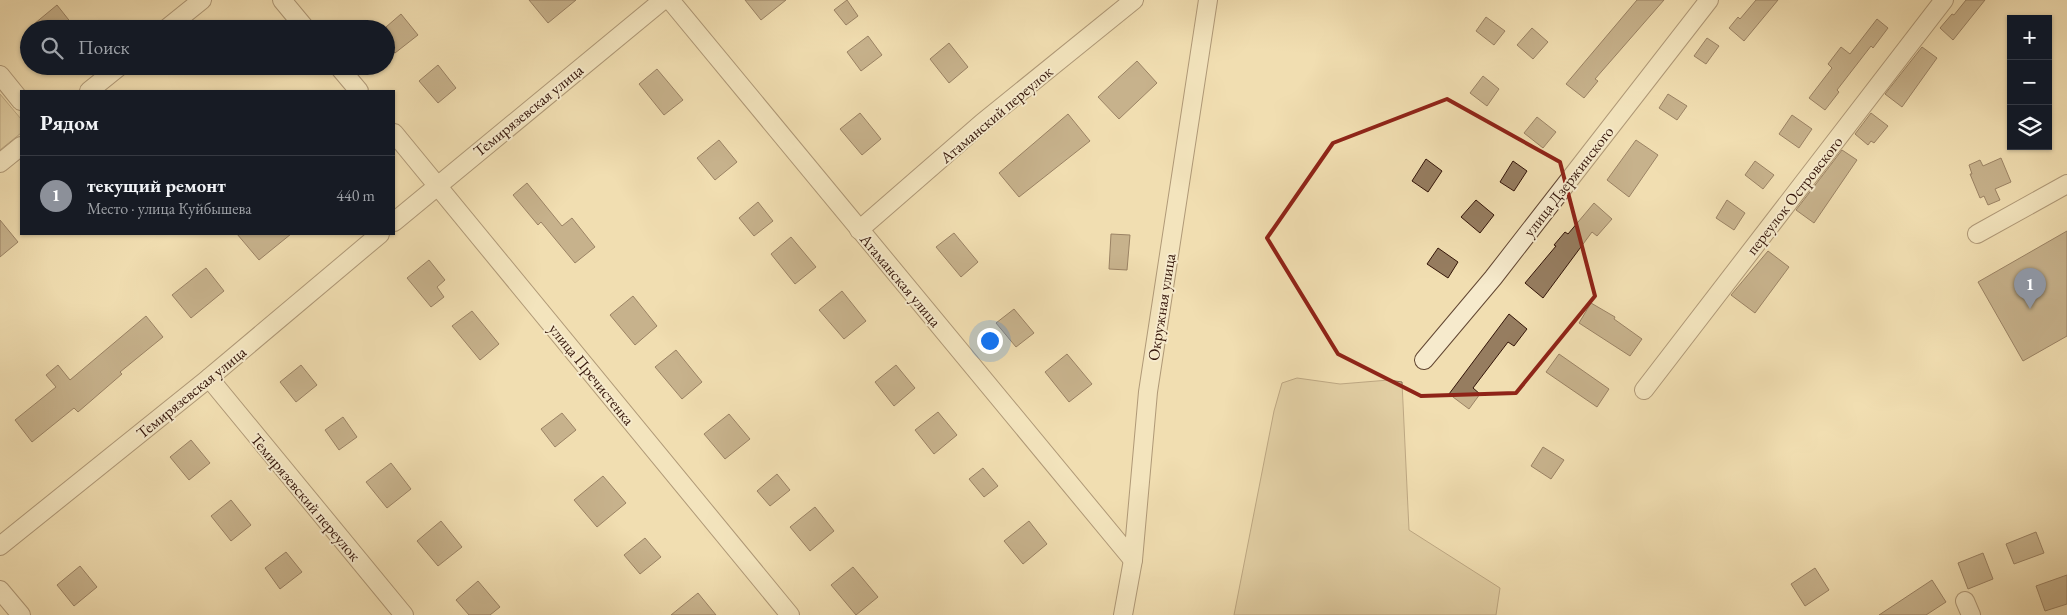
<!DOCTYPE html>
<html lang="ru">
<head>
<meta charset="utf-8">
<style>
  :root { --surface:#171b24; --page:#242831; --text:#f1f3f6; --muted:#9ea1a6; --line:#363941; --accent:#8c9099 }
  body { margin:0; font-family:"EB Garamond",serif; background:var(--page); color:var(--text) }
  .controls { position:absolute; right:15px; top:15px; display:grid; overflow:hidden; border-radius:0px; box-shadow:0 1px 4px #0004 }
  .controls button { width:45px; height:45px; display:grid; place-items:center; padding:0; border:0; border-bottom:1px solid var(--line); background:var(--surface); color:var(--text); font:25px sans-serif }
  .you { position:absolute; left:989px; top:340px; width:18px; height:18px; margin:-12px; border:4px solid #fff; border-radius:50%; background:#1a73e8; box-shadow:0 0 0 8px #1a73e833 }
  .badge { display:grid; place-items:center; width:32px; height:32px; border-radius:50%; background:var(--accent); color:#fff; font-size:16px; font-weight:700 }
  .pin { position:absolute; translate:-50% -41px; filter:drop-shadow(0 1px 2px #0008) }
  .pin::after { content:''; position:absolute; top:26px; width:18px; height:15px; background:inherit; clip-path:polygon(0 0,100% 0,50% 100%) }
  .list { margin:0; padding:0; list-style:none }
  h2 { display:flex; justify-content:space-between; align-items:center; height:65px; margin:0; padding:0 20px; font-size:21px }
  h2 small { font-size:16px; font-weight:400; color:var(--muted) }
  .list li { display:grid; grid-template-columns:32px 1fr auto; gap:15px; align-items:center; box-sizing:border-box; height:80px; padding:0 20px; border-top:1px solid var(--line) }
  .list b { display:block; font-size:19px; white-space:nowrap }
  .list p { margin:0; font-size:16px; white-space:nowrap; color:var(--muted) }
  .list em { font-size:16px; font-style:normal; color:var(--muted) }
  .icon { flex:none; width:28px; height:28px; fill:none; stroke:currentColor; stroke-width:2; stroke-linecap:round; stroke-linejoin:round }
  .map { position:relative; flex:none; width:2067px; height:615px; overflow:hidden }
  .search { position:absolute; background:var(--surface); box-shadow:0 1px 4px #0004; left:20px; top:20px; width:375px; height:55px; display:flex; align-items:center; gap:12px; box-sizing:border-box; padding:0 18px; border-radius:28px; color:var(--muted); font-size:19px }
  .panel { position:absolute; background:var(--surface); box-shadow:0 1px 4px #0004; left:20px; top:90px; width:375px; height:145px; border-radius:0px }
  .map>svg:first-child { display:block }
  .green { fill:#d1bc94; stroke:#82684e }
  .building { fill:#967d60; stroke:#331408 }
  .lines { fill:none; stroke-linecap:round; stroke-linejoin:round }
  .minor-casing { stroke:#624632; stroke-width:20 }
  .minor { stroke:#f6eacc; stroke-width:18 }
  .marked { fill:none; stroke:#8f2418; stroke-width:4; stroke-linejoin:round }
  .labels { text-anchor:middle; stroke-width:4; stroke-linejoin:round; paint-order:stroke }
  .street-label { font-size:16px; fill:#331408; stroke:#f6eacc }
</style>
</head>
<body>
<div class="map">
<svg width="2067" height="615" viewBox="0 0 2067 615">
  <rect width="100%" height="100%" fill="#f1deb1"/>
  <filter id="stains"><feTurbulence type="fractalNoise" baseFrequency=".004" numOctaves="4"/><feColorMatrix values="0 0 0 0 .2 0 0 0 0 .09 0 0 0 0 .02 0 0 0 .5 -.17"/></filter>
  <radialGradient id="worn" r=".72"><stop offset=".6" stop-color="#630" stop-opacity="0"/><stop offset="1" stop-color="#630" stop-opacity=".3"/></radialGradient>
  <g class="green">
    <polygon points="0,94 21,119 21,133 0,150"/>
    <polygon points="1297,378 1340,384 1389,380 1402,382 1409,530 1500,588 1496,615 1234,615 1274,411 1282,383"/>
  </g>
  <g class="building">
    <polygon points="529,0 576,0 548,23"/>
    <polygon points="745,0 786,0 761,20"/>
    <polygon points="847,0 858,16 846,25 834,10"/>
    <polygon points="1637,0 1664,0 1595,79 1598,81 1584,98 1566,84"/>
    <polygon points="1756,0 1778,0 1744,41 1729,28 1738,17 1740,19"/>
    <polygon points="1966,0 1985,0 1953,40 1940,28 1952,14 1954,15"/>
    <polygon points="57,5 76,29 28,29"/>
    <polygon points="401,14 418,35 395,53 386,42 386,27"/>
    <polygon points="1486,17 1505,31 1494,45 1476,31"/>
    <polygon points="1877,19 1888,28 1873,48 1871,46 1837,90 1839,92 1825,110 1809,98 1832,68 1828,64 1841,47 1850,54"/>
    <polygon points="1532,28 1548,42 1533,59 1517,45"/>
    <polygon points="868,36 882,55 861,71 847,52"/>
    <polygon points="1707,38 1719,46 1706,64 1694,56"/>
    <polygon points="949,43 968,67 949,83 930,59"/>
    <polygon points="1922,47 1937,58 1902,107 1885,94"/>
    <polygon points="1137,61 1157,83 1119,119 1098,97"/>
    <polygon points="438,65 456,88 438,103 419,81"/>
    <polygon points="657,69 683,100 664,115 639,84"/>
    <polygon points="1483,76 1499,89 1487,106 1470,93"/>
    <polygon points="1668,94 1687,106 1677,120 1659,108"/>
    <polygon points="860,113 881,139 862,155 840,129"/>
    <polygon points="1871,113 1888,126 1874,143 1871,141 1868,145 1855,134"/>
    <polygon points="1068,114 1090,141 1019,197 999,173"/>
    <polygon points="1792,115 1812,129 1799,148 1779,134"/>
    <polygon points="1537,117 1556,132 1543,148 1524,133"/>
    <polygon points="719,140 737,162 715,180 697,158"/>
    <polygon points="1636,140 1658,155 1629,197 1607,180"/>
    <polygon points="1842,150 1857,160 1814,223 1796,210"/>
    <polygon points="2001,158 2011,182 1995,189 2000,200 1988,205 1984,196 1980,198 1970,174 1972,174 1969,165 1980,160 1983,166"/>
    <polygon points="1426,159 1442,171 1428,192 1412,181"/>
    <polygon points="1513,161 1527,171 1514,191 1500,182"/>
    <polygon points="1755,161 1774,175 1763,189 1745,175"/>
    <polygon points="527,183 562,226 572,218 595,247 575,263 541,222 538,225 513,195"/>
    <polygon points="1476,200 1494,215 1480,233 1461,217"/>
    <polygon points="1727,200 1745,213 1734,230 1716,218"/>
    <polygon points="758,202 773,221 754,236 739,218"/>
    <polygon points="1594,203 1612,219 1597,236 1592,232 1543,298 1525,283 1556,246 1554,245 1565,232 1568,234"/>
    <polygon points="0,220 18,242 0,257"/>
    <polygon points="2067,231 2067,336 2023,361 1978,282"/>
    <polygon points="954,233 978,262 961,277 936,247"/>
    <polygon points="237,234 291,234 259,260"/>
    <polygon points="1111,234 1130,235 1127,270 1109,269"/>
    <polygon points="791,237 816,267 795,284 771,254"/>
    <polygon points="1438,248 1458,262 1448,278 1427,264"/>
    <polygon points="1768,251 1789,267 1755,313 1731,295"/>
    <polygon points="429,260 445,280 437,287 444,297 431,307 407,278"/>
    <polygon points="206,268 224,291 191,318 172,295"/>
    <polygon points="842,291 866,321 844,339 819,310"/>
    <polygon points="633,296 657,326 635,345 610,315"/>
    <polygon points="1591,303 1615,317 1614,319 1642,339 1630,356 1579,323"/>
    <polygon points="1014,309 1034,333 1016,347 996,323"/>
    <polygon points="472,311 499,344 480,360 452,326"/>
    <polygon points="1509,314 1527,329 1514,346 1508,342 1473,388 1480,394 1469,409 1449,394"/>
    <polygon points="146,316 163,337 120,372 122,374 78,412 74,408 32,442 15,420 56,387 46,375 58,365 70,380"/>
    <polygon points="676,350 702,382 682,399 655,367"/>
    <polygon points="1067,354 1092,384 1069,402 1045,372"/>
    <polygon points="1559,354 1609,389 1597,407 1546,372"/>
    <polygon points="301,365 317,385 296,402 280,382"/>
    <polygon points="896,365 915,388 894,406 875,382"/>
    <polygon points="938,412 957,435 934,454 915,430"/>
    <polygon points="562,413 576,430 555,447 541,429"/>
    <polygon points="729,414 750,439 725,459 704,434"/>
    <polygon points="343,417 357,437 339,450 325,430"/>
    <polygon points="191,440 210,463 189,480 170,457"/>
    <polygon points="1543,447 1564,460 1551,479 1531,466"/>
    <polygon points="391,463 411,489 387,508 366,482"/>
    <polygon points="983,468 998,486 984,497 969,479"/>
    <polygon points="777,474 790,490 770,506 757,491"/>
    <polygon points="603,476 626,503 597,527 574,500"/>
    <polygon points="231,500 251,525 231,541 211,516"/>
    <polygon points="815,507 834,531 810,551 790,527"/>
    <polygon points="441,521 462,547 438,566 417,541"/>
    <polygon points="1029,521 1047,544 1023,564 1004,541"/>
    <polygon points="2036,532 2044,553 2014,564 2006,544"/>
    <polygon points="645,538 661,557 640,574 624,555"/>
    <polygon points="286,552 302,572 280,589 265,568"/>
    <polygon points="1983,553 1993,579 1968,589 1958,563"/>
    <polygon points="80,566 97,587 74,606 57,585"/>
    <polygon points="853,567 878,597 856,615 831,585"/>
    <polygon points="1815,568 1829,590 1805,606 1791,584"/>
    <polygon points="2067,575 2067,604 2045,611 2036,586"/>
    <polygon points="1932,580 1946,602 1926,615 1879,615"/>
    <polygon points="478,581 500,607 490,615 469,615 456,600"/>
    <polygon points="698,593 716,615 671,615"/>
  </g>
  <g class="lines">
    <g class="minor-casing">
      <g id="minor">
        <polyline points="282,0 306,29"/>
        <polyline points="670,0 1133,560"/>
        <polyline points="166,29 202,0"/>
        <polyline points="338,66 359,91"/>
        <polyline points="0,75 21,101"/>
        <polyline points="89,91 120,66"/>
        <polyline points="394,133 790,615"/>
        <polyline points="0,163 21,146"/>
        <polyline points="394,222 663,0"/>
        <polyline points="859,230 982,123 1134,0"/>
        <polyline points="1977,234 2067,184"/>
        <polyline points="1424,360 1493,278 1709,0"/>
        <polyline points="209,378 404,615"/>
        <polyline points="1644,390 1944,0"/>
        <polyline points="0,546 209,378 380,234"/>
        <polyline points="0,590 21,615"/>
        <polyline points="1965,601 1971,615"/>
        <polyline points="1123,615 1133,560 1148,392 1208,0"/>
      </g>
    </g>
    <use href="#minor" class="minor"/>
  </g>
  <path d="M0 0H2067V615H0ZM 1447,99 L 1560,162 L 1595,296 L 1516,393 L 1421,396 L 1338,354 L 1267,238 L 1333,143 Z" fill="#f1deb1" fill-opacity=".55" fill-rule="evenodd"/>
  <path class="marked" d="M 1447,99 L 1560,162 L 1595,296 L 1516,393 L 1421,396 L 1338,354 L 1267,238 L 1333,143 Z"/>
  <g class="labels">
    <g class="street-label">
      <text transform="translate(528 110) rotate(-39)" y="6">Темирязевская улица</text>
      <text transform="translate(996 114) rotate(-40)" y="6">Атаманский переулок</text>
      <text transform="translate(1568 181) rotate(-52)" y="6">улица Дзержинского</text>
      <text transform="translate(1794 195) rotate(-52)" y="6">переулок Островского</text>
      <text transform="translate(901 280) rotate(50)" y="6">Атаманская улица</text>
      <text transform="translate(1161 307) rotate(-81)" y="6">Окружная улица</text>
      <text transform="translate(592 374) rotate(51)" y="6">улица Пречистенка</text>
      <text transform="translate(191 392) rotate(-39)" y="6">Темирязевская улица</text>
      <text transform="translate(306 497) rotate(50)" y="6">Темирязевский переулок</text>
    </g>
  </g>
  <rect width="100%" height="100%" filter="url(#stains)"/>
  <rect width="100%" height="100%" fill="url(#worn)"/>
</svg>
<div class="controls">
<button>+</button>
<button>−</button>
<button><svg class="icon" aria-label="layers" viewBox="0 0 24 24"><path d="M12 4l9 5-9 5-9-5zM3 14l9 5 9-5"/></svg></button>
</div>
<div class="you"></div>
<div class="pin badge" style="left:2030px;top:309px">1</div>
<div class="search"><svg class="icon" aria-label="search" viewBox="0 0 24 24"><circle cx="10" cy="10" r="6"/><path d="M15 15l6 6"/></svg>Поиск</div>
<section class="panel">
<h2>Рядом<small></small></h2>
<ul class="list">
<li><span class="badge">1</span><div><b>текущий ремонт</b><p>Место · улица Куйбышева</p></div><em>440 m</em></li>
</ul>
</section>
</div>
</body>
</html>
